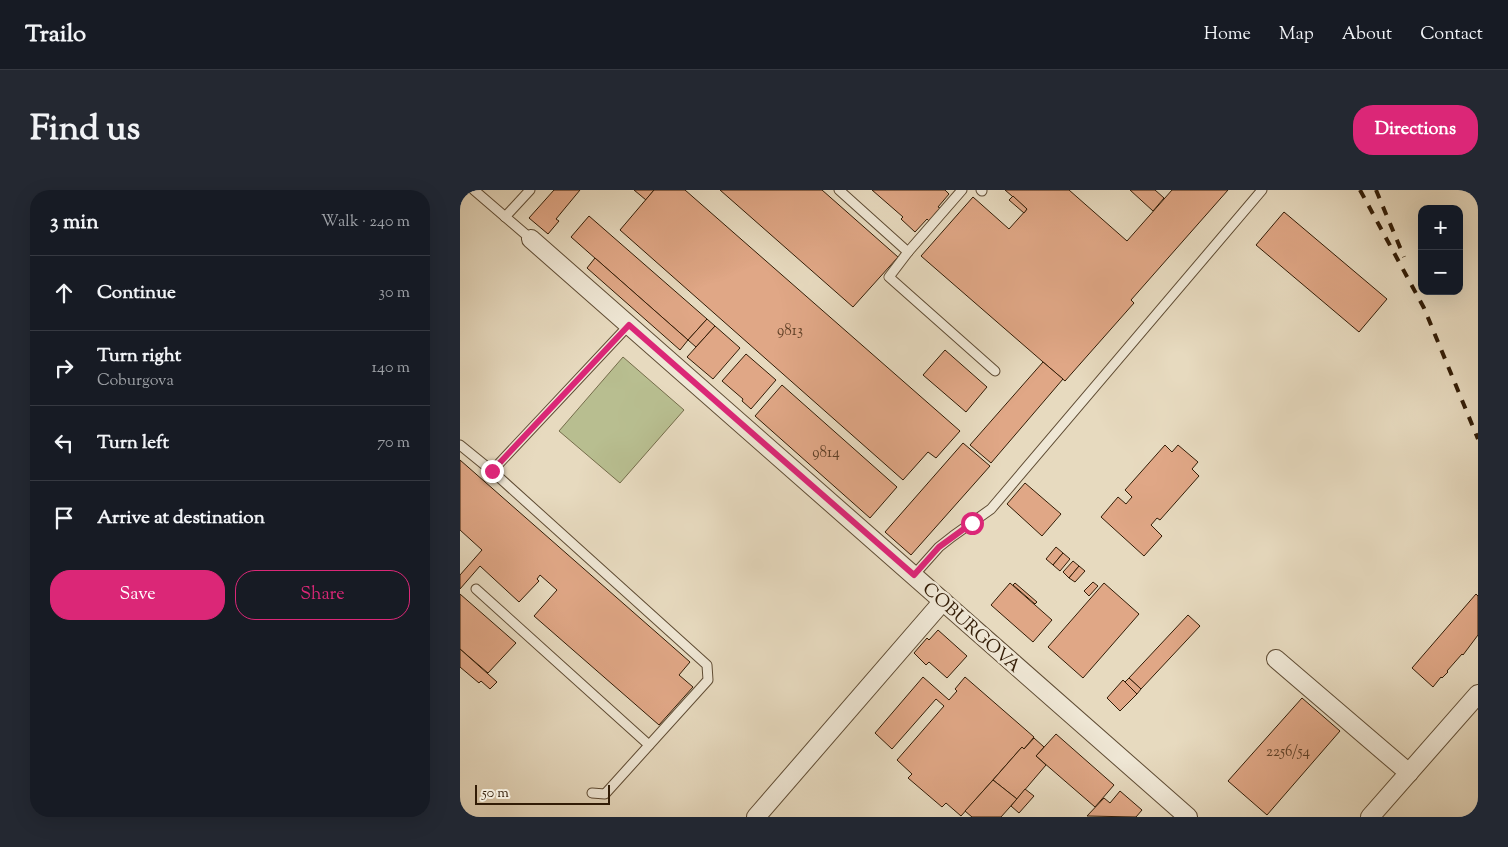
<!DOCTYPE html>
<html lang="en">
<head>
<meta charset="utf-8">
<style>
  :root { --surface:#171b24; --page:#242831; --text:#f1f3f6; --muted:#9ea1a6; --line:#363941; --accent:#db2777 }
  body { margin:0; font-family:"Sorts Mill Goudy",serif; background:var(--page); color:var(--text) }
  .controls { position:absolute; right:15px; top:15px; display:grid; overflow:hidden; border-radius:10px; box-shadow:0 5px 20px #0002 }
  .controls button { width:45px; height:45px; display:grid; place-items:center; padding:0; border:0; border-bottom:1px solid var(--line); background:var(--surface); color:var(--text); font:25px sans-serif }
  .scale { position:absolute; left:15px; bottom:12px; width:135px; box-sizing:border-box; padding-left:5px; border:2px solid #321c06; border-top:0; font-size:14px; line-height:18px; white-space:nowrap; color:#321c06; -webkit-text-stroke:4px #efe7d5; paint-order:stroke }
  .stop { position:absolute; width:15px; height:15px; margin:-11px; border:4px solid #db2777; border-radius:50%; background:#fff }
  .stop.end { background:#db2777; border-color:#fff; box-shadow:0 1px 5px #0008 }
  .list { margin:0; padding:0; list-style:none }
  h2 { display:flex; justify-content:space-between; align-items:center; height:65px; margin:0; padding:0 20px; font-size:21px }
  h2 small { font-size:16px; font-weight:400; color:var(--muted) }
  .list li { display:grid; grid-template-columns:32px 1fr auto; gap:15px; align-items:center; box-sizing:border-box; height:75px; padding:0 20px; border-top:1px solid var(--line) }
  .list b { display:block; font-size:19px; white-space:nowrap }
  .list p { margin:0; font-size:16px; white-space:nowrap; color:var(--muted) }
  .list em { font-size:16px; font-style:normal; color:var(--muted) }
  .actions { display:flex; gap:10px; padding:15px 20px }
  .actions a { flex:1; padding:11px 0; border:1px solid var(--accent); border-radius:20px; text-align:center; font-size:18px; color:var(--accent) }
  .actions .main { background:var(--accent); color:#fff }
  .icon { flex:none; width:28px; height:28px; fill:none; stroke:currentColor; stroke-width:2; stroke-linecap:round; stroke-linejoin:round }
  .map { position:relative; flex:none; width:1018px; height:627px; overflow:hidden; border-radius:20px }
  header { display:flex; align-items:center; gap:30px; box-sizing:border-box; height:70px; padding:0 25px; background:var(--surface); border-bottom:1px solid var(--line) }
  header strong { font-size:24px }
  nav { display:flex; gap:28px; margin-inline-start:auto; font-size:18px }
  .intro { display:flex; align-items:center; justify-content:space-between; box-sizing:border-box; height:120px; padding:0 30px }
  h1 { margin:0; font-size:35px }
  .button { padding:12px 22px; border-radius:20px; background:var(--accent); color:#fff; font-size:18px; font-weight:700 }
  main { display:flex; gap:30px; padding:0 30px }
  aside { flex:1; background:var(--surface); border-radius:20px; box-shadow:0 5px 20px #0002 }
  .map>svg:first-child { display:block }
  .green { fill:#b8be90; stroke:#756d4b }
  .building { fill:#e0a786; stroke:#321c06 }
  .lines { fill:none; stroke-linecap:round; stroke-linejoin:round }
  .service-casing { stroke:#5f4c34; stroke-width:11 }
  .minor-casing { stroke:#5f4c34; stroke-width:20 }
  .service { stroke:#efe7d5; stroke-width:9 }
  .minor { stroke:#efe7d5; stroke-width:18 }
  .rail { stroke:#321c06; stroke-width:4; stroke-dasharray:9 9; stroke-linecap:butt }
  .route { stroke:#db2777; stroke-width:6 }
  .labels { text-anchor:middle; stroke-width:5; stroke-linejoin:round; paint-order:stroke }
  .number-label { font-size:15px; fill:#5e3f26 }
  .street-label { font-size:18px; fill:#321c06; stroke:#efe7d5 }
</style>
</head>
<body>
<header>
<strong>Trailo</strong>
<nav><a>Home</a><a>Map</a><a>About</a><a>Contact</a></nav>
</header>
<div class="intro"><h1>Find us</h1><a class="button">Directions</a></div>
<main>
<aside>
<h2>3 min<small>Walk · 240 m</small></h2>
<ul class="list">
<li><svg class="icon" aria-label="ahead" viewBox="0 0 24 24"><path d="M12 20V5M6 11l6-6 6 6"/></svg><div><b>Continue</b></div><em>30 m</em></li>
<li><svg class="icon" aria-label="right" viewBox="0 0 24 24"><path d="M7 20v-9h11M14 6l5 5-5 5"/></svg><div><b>Turn right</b><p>Coburgova</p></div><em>140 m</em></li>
<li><svg class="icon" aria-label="left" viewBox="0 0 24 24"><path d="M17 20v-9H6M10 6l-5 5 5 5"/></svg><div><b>Turn left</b></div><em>70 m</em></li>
<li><svg class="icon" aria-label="arrive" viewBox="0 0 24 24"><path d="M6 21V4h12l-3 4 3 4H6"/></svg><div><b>Arrive at destination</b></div></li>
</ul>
<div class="actions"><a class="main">Save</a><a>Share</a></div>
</aside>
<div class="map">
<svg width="1018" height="627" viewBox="0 0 1018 627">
  <rect width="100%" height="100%" fill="#e7dabf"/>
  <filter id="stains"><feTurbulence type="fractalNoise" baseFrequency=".004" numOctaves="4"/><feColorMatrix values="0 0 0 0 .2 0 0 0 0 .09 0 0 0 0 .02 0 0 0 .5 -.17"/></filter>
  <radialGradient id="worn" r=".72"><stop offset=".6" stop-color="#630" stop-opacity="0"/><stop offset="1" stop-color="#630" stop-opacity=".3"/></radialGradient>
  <polygon class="green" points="163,167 224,220 160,293 99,241"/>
  <g class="building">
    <polygon points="94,0 120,0 96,29 99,31 88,44 69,28"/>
    <polygon points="174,0 194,0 186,10"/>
    <polygon points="194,0 225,0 500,241 476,268 468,262 443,290 160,40"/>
    <polygon points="260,0 362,0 438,67 393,117"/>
    <polygon points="412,0 485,0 489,4 478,17 480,18 469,31 467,29 455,42 441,29 443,27"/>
    <polygon points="545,0 609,0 667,51 712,0 768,0 671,110 674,113 605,191 461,66 513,7 549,39 567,19"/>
    <polygon points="670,0 695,0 704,8 693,21"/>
    <polygon points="553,6 567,19 564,23 549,10"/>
    <polygon points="824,22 927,109 899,142 796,55"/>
    <polygon points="129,26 247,129 228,150 111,47"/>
    <polygon points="135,68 228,150 220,160 127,78"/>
    <polygon points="247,129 255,136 236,157 228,150"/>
    <polygon points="255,136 280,158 253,189 227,167"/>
    <polygon points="485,160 527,197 506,222 463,185"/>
    <polygon points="286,164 316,190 291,219 282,211 283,209 262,191"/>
    <polygon points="583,172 603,189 531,273 510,255"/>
    <polygon points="322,195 437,297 410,328 295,226"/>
    <polygon points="503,253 530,276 451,365 425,342"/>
    <polygon points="705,255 712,262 718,255 738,272 732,279 739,286 700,330 697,328 691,335 702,346 684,366 641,327 658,307 666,314 672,307 665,300"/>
    <polygon points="0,270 230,472 219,485 233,497 199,535 74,426 97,400 80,385 77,389 79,391 59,412 20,376 0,399 0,385 22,360 0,340"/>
    <polygon points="565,293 601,324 582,346 547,314"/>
    <polygon points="596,357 603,363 593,375 586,369"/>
    <polygon points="603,363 610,369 600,381 593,375"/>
    <polygon points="613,371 619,376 609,388 603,382"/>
    <polygon points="619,376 625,381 615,392 609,388"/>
    <polygon points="633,392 638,396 629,406 624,401"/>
    <polygon points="550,393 592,430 573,452 531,415"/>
    <polygon points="555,393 577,412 575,414 553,395"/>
    <polygon points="644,393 679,424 623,488 588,457"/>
    <polygon points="0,404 56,453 28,483 0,459"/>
    <polygon points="1016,404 1018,406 1018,445 1003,465 1002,464 987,481 988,482 982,488 981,487 973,497 952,478"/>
    <polygon points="728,425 740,436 681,499 669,488"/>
    <polygon points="478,440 507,466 487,488 469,472 466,475 454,463 467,448 469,450"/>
    <polygon points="0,459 37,492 30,499 21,491 19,493 0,477"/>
    <polygon points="463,487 489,510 497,501 495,499 505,487 574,547 564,559 562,557 501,626 486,613 482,617 448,588 452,584 437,570 484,516 476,509 432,559 415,543"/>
    <polygon points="669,488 681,499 677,504 665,492"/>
    <polygon points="663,490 677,504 660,521 647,508"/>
    <polygon points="842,508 880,541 807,625 768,591"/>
    <polygon points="596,544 654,595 635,617 576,566"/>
    <polygon points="574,548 584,557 576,566 586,575 557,609 533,590 562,557 564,559"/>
    <polygon points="533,590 557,609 541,627 512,627 505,621"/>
    <polygon points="565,599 574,606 559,623 551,616"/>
    <polygon points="660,601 682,620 676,627 627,626 644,608 650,613"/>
  </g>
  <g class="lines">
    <g class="service-casing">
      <g id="service">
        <polyline points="14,0 71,49"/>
        <polyline points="379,0 448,62 429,87 535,181"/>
        <polyline points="521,0 522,1"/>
        <polyline points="45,27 70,0"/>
        <polyline points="448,62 502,0"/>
        <polyline points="0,255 32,281 169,135"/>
        <polyline points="32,281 247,475 248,490 145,604 132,603"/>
        <polyline points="454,385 479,357 493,346 531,319 802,0"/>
        <polyline points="16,399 189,555"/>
      </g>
    </g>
    <g class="minor-casing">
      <g id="minor">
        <polyline points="71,49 728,627"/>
        <polyline points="816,469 949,583"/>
        <polyline points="296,627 483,411"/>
        <polyline points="910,627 1018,504"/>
      </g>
    </g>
    <use href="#service" class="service"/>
    <use href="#minor" class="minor"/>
    <g class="rail">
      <polyline points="900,0 964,118 1018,249"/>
      <polyline points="916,0 944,67"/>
    </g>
  </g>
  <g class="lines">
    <polyline class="route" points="32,281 169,135 454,385 479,357 512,333"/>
  </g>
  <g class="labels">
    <g class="number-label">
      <text x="330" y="145">9813</text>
      <text x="366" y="267">9814</text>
      <text x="828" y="566">2256/54</text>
    </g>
    <g class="street-label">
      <text transform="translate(512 437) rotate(42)" y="6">COBURGOVA</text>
    </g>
  </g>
  <rect width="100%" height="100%" filter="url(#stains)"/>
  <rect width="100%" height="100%" fill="url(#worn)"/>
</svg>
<div class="controls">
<button>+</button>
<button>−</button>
</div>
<div class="scale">50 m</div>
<div class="stop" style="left:512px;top:333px"></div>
<div class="stop end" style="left:32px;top:281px"></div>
</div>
</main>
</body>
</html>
